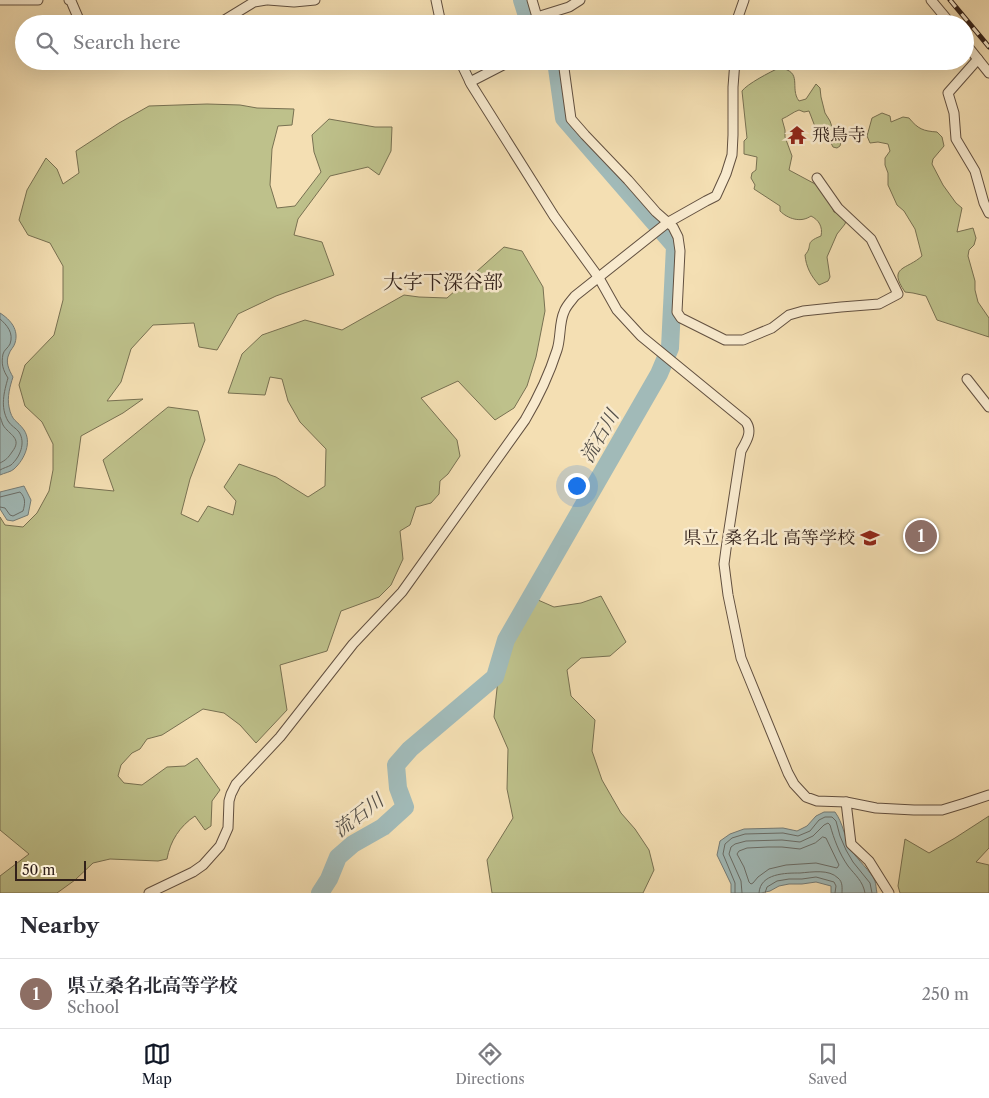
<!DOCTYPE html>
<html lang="en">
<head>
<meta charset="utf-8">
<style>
  :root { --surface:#fff; --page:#f2f2f3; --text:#2b2b33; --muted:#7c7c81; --line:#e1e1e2; --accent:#111827 }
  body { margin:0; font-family:"Libre Caslon Text","Noto Serif JP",serif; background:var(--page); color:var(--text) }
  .scale { position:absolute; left:15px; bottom:12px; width:71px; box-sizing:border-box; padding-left:5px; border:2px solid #32211a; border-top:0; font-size:14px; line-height:18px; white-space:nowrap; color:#32211a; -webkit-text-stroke:4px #f8eace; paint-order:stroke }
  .you { position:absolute; left:576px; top:485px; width:18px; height:18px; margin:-12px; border:4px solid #fff; border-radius:50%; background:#1a73e8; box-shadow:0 0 0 8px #1a73e833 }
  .badge { display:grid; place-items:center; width:32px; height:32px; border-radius:50%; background:var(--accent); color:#fff; font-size:16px; font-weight:700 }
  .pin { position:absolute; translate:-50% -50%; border:2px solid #fff; box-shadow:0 1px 5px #0006 }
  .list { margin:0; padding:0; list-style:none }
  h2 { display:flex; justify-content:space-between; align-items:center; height:65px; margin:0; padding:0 20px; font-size:21px }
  h2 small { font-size:16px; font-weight:400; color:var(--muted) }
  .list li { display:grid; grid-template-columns:32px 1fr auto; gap:15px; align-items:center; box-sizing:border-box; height:70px; padding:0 20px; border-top:1px solid var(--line) }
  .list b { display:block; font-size:19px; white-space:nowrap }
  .list p { margin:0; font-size:16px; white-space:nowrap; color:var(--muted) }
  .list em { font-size:16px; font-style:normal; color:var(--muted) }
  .icon { flex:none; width:28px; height:28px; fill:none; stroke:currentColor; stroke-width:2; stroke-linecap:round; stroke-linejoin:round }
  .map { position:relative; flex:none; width:989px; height:893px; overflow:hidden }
  .search { position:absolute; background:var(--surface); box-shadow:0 5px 20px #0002; left:15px; right:15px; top:15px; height:55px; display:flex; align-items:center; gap:12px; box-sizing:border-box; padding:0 18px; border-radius:28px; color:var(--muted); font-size:19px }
  .sheet { height:135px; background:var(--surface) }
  nav { display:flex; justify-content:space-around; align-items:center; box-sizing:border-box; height:70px; border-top:1px solid var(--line); background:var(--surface); font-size:14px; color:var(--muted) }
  nav a { display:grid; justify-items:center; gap:2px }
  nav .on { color:var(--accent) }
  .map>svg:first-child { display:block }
  .green { fill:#bec18b; stroke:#787152 }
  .water { fill:#a1bab8; stroke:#757d79 }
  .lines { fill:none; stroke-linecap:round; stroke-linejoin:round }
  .shore { stroke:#6a6e69; stroke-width:1 }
  .river { stroke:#a1bab8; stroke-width:18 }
  .minor-casing { stroke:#625040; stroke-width:11 }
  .minor { stroke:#f8eace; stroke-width:9 }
  .rail-casing { stroke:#32211a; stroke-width:5 }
  .rail { stroke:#f8eace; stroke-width:3; stroke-dasharray:9; stroke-linecap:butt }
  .labels { text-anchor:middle; stroke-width:5; stroke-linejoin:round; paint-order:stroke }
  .poi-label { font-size:18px; fill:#32211a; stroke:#f8eace; text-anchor:start }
  .water-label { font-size:19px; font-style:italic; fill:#534f49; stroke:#f8eace }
  .quarter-label { font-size:20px; fill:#32211a; stroke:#f8eace }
</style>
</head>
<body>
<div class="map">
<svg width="989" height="893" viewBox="0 0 989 893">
  <rect width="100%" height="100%" fill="#f4dfb3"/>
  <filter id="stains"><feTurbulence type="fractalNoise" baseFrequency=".004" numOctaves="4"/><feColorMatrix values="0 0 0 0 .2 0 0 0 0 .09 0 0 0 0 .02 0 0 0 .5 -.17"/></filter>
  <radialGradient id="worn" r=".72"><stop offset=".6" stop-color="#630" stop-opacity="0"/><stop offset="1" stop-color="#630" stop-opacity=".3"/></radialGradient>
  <g class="green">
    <path d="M 779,68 C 804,71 789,88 799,101 L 806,99 L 816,84 L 820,88 L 821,97 L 825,113 L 830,121 L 833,130 L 841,142 L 840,146 L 837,148 L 833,147 L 828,137 L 823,135 L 819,137 L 809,111 L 804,112 L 799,110 C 793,112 789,116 782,119 L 785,130 L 785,137 L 792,156 L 789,170 L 817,185 L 831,205 L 834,212 L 844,216 L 846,220 L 845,224 L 837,234 L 827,257 L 830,277 L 828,281 L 819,285 C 811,276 806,267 805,255 C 814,245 803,243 821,236 C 823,227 819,220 811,216 C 801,223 788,219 780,211 L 780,206 L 754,189 L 755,185 L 751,178 L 752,173 L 756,170 L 757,157 L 744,154 L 744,141 L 747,138 L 742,91 C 747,84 770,72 779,68 Z"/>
    <path d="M 207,104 L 240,105 L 257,108 L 294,109 L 292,125 L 278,126 L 272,149 L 270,185 L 277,208 L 295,206 L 321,172 L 314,152 L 312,135 L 329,119 L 375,127 L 392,127 L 391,151 L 379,175 L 368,167 L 330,176 L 298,219 L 294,235 L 322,242 L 334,275 L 276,296 L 238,314 L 217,350 L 199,347 L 194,323 L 153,325 L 131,349 L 121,382 L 107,401 L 143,399 L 123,413 L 81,436 L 74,487 L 114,491 L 103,460 L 168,407 L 198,411 L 205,440 L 190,479 L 181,514 L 198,522 L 208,506 L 233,515 L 236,501 L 224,487 L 239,464 L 276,477 L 308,497 L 325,486 L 326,449 L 300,422 L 288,401 L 282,379 L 270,377 L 265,395 L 228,393 L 242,354 L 262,335 L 305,320 L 342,330 L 404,295 L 419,297 L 447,298 L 504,247 L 522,251 L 543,287 L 545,311 L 536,357 L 527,386 L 514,408 L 495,420 L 458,381 L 421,398 L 457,440 L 460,456 L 448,474 L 440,481 L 439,494 L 431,503 L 416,507 L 410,525 L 400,531 L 403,559 L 391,585 L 379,597 L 341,611 L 327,651 L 280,665 L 287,710 L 256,743 L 240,725 L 224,713 L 203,709 L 162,735 L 147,739 L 140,749 L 132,753 L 121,765 L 118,776 L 124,783 L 142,785 L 167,767 L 185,766 L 197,758 L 220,790 L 212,801 L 211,826 L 205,830 L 195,816 C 180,826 170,841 167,859 L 158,861 L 110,859 L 93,863 L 75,880 L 57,893 L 0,893 L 0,876 L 29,854 L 0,830 L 0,517 L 5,525 L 23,527 L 37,513 L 49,491 L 53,470 L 53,444 L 42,422 L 25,406 L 19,385 L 25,365 L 54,335 L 63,300 L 63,266 L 50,243 L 28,235 L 19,220 L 27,190 L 46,158 L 57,169 L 63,184 L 79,173 L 76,151 L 119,123 L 149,106 Z"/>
    <path d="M 882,113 L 890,116 L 891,122 L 903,117 L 909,118 C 918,129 923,131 937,132 L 942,137 L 944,146 L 933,159 L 932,164 L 943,185 L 956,203 L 962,208 L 957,232 L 973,228 L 976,238 L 974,245 L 969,250 L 968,256 L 975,281 L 975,290 L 978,302 L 989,318 L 989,337 L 937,320 L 926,296 L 913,293 L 905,292 C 887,266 907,270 922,256 L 915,229 L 904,211 L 897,205 L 888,185 L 888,173 L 885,165 L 885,158 L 890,151 L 888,144 L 878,142 L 870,143 L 867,136 L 872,118 Z"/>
    <polygon points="601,596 626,642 610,656 581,658 567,670 571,696 595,720 592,751 602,780 621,813 635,829 649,850 654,870 643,893 492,893 487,860 513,818 507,789 508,749 494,717 498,679 509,640 528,608 538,600 554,607 581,603"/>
    <polygon points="989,816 989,848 976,862 989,865 989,893 900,893 898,886 905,839 929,853 955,838"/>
  </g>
  <g class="water">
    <path d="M 0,313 C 11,320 19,330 15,343 C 14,347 10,350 9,354 C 5,362 9,370 13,377 C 10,386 7,397 9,407 C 12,422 17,420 24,430 C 32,442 25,459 14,469 C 11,472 4,473 0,475 Z"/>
    <polygon points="24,486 31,500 28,515 13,521 7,520 0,509 0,492"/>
    <path d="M 824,812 L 835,812 C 843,823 844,836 851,849 C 857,860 871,871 875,881 C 876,884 876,889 877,893 L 831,893 L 831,886 L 816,882 L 802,884 L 789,884 L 779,886 L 770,891 L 761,893 L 731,893 L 731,884 L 717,855 L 720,841 L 730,834 L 744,829 L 783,828 L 797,831 L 807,826 L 816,816 Z"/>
  </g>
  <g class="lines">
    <g class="shore">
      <path d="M 0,319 C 7,325 14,333 10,344 C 8,348 4,350 3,354 C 1,364 3,370 8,378 C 4,392 0,407 8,421 C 11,426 16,428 19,432 C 26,443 20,457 11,465 C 8,467 3,468 0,470"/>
      <path d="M 0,417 C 1,418 2,423 3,425 C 9,435 23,438 12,452 C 8,458 6,460 0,463"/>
      <path d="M 0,497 L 20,492 C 26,498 25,504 23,511 L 13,516 L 10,515 L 5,508 L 0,507"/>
      <polygon points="823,837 826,838 839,865 837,868 816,863 786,865 769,869 758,877 753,883 751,884 749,882 744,867 737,854 739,851 747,848 768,847 782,847 800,849 815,843"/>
      <polyline points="735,893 735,883 723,854 725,844 732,838 745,834 783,833 798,836 810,831 819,820 825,817 832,817 836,821 840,836 846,850 853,862 870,883 872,893"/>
      <path d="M 742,893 L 741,881 L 729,854 L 731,847 L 735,844 L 746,841 L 782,840 L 800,842 L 813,836 L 824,825 L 828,823 L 830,825 C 834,839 839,853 848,866 C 855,875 863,881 865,893"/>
      <path d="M 759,893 C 760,873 786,873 800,873 C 812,872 829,869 838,878 C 843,882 842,888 842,893"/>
      <polyline points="765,893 767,887 777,881 789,879 802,879 816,877 834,882 836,886 835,893"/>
    </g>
    <g class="river">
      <polyline points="522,0 528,19 531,24"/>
      <polyline points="320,893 329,879 338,857 353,844 383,827 405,807 398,788 396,765 410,749 495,677 506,640 659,374 670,348 675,246 564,118 556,61"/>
    </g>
    <g class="minor-casing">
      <g id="minor">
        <polyline points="0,0 38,0"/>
        <polyline points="69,0 71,1 80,22 83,24"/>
        <polyline points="268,0 294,2 315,0"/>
        <polyline points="436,0 440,19 443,24"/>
        <polyline points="532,0 537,17 541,24"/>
        <polyline points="931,0 951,24"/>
        <path d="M 106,24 C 116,20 129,21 139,24"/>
        <polyline points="218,24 254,2 266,0"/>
        <polyline points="531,24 537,17 569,7 580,0"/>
        <polyline points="737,24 737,20 744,0"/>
        <polyline points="965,43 989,73"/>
        <polyline points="978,59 948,93 954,113 956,139 975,171 984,203 989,213"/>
        <path d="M 460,61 L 471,84 L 554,216 L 599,278 L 617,310 L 641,336 L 746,422 C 753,432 746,442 741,451 L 726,549 L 724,564 L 728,595 L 741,658 L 788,773 L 794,784 L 806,797 L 817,801 L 846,802 L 876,808 L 914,810 L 942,810 L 965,803 L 989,795"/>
        <polyline points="563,61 571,119 585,135 628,180 656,212 673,227 678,237 680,251 677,312 681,318 725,340 743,340 772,328 789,315 803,311 841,307 879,304 898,294 871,239 838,208 817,178"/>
        <polyline points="470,82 503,65 505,61"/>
        <polyline points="967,379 989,407"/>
        <polyline points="846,802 851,844 869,861 889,893"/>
        <path d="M 149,893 L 193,872 L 203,865 L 220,846 L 228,828 L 229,801 L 231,794 L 236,784 L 280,737 L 353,644 L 402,592 L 525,420 C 538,398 549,375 557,350 C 561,338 559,323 564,312 C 566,306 571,301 575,296 L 667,223 L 706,201 L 716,196 L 726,174 L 732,155 L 733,135 L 733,87 L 735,61"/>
      </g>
    </g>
    <use href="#minor" class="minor"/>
    <g class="rail-casing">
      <polyline id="rail" points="950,0 989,47"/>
    </g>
    <use href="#rail" class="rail"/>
  </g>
  <defs>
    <g id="temple-bare" transform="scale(1.5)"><path d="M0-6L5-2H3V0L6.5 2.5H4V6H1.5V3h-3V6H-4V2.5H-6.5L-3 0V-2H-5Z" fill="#8f2418" stroke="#f8eace" stroke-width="2.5" paint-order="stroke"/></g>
    <g id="school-bare" transform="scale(1.5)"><path d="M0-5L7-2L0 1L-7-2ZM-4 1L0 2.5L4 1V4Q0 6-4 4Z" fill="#8f2418" stroke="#f8eace" stroke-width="2.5" paint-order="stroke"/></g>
  </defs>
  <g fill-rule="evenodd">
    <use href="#temple-bare" x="797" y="135"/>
    <use href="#school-bare" x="870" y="538"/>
  </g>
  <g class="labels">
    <g class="poi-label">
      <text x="812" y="141">飛鳥寺</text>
      <text x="855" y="544" text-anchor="end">県立 桑名北 高等学校</text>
    </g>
    <g class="water-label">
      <text transform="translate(599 436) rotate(-60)" y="7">流石川</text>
      <text transform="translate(358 815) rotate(-37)" y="7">流石川</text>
    </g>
    <g class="quarter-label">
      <text x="443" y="289">大字下深谷部</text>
    </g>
  </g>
  <rect width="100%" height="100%" filter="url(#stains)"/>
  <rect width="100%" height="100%" fill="url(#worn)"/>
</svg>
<div class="scale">50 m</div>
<div class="you"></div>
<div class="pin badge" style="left:921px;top:536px;background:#8d6e63">1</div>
<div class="search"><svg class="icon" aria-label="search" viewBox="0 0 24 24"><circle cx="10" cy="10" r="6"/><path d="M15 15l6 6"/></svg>Search here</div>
</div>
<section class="sheet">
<h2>Nearby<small></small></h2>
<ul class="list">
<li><span class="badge" style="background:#8d6e63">1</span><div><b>県立桑名北高等学校</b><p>School</p></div><em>250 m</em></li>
</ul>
</section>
<nav>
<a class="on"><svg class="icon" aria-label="map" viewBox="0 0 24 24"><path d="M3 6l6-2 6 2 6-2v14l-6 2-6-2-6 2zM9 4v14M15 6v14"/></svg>Map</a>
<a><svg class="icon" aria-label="directions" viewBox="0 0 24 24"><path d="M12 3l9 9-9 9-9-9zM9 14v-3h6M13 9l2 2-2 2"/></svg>Directions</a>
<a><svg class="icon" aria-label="saved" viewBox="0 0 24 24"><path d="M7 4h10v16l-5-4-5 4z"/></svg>Saved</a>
</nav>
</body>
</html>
